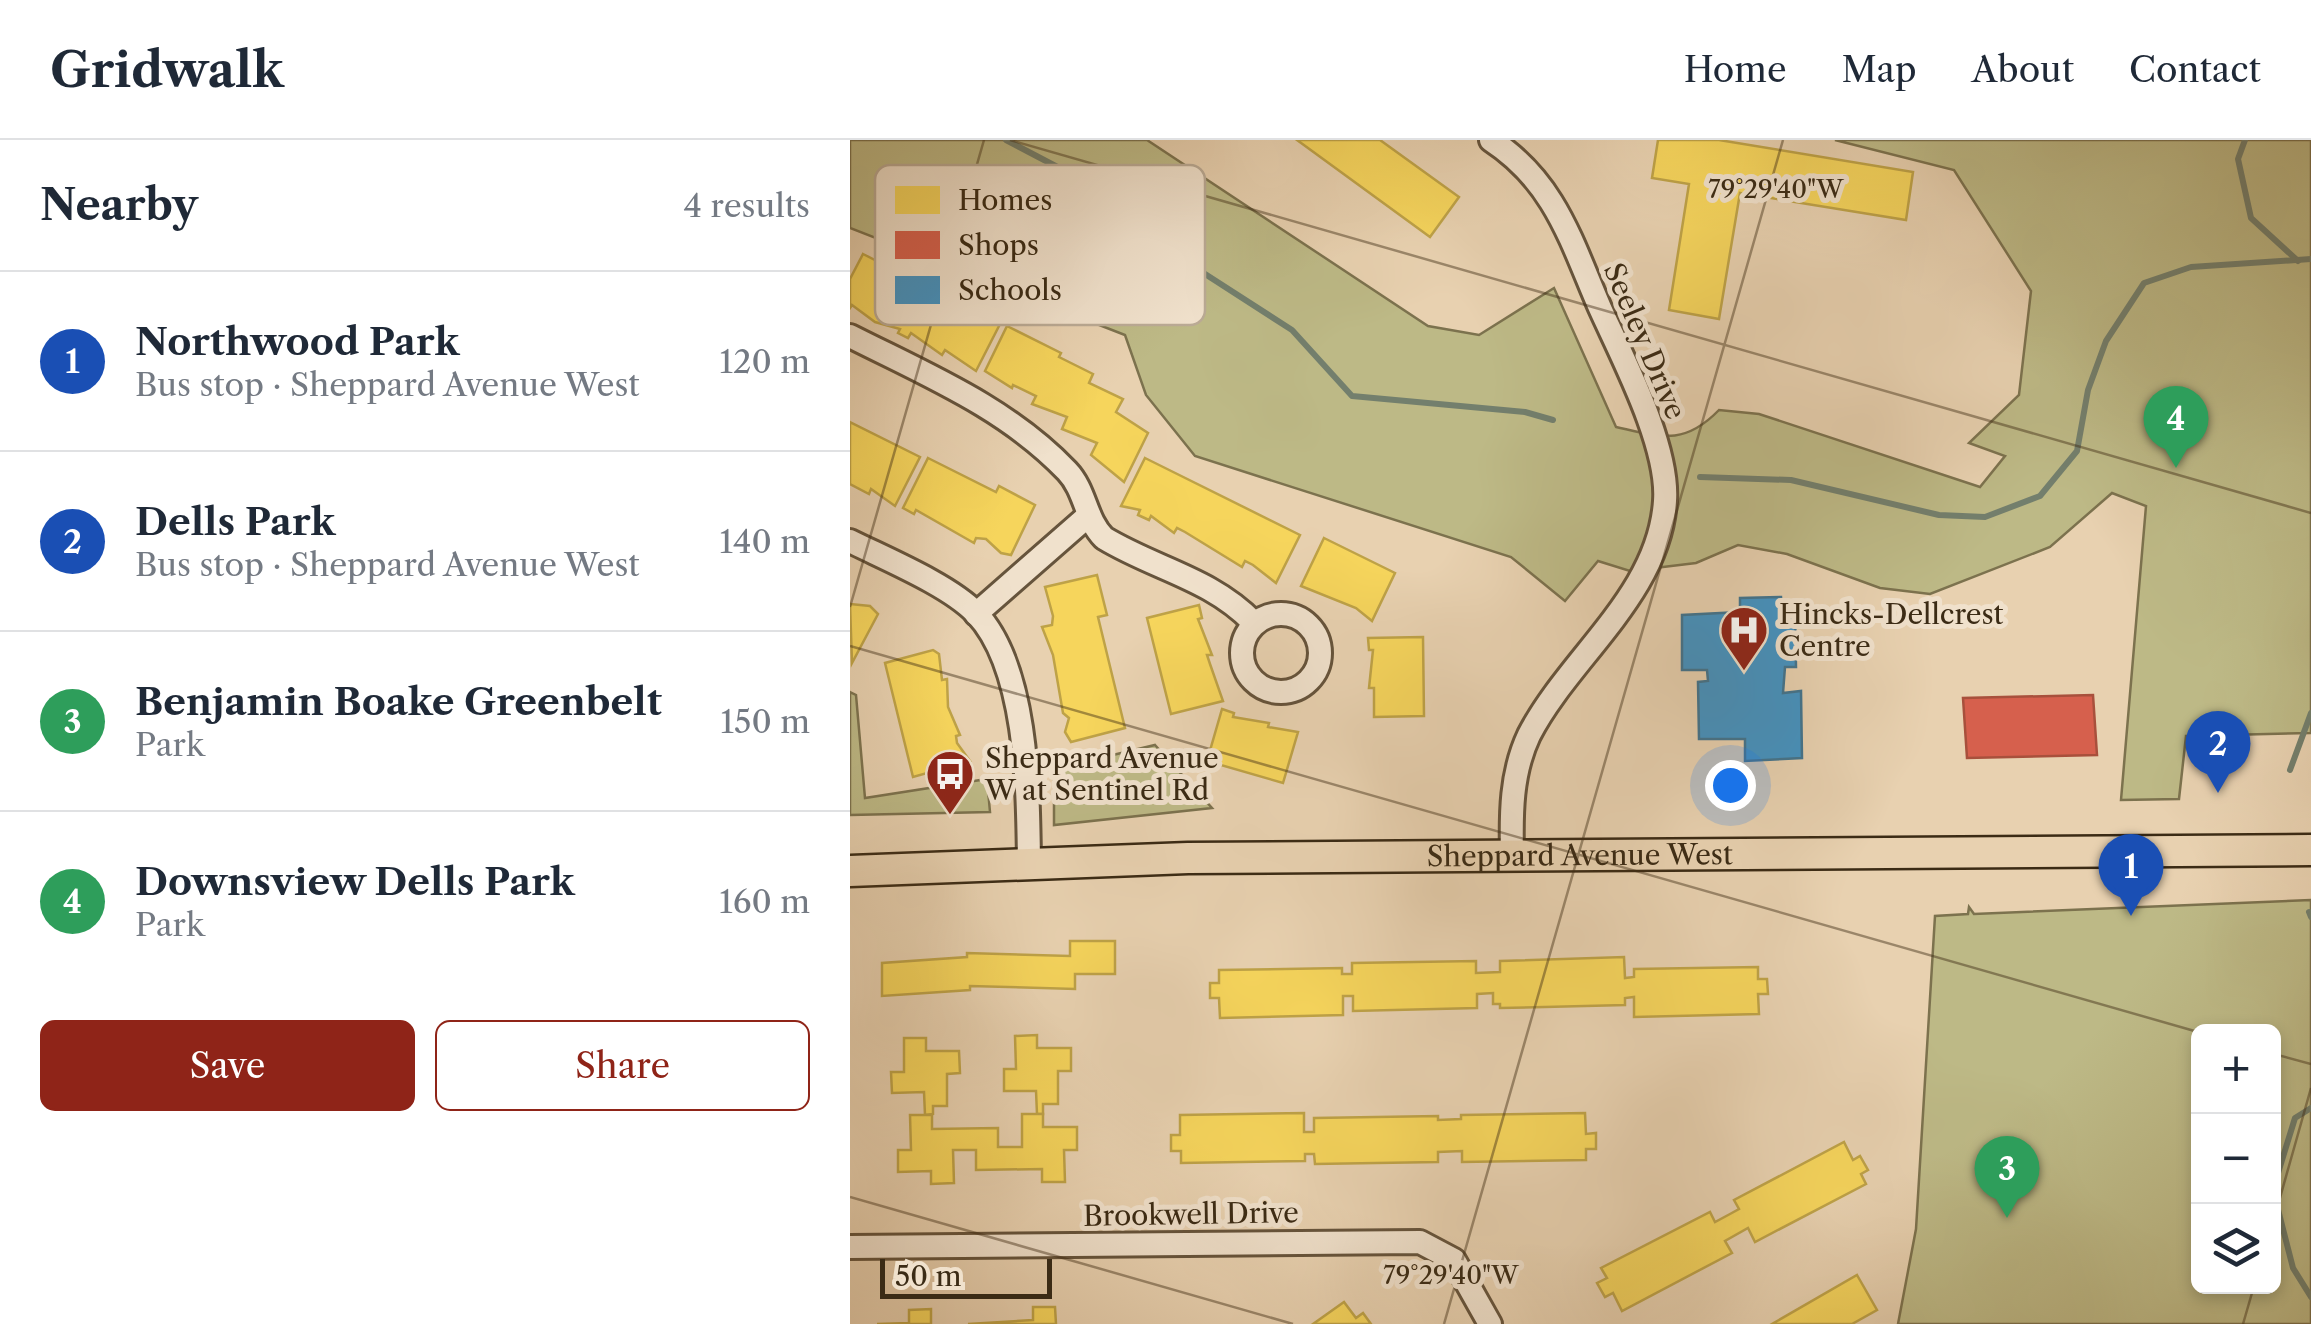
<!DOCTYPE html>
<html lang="en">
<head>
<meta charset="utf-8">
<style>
  :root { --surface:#fff; --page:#f6f6f7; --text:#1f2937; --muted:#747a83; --line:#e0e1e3; --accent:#8f2418 }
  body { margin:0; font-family:"Libre Caslon Text",serif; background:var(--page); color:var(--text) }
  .controls { position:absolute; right:30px; bottom:30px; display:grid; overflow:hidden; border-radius:15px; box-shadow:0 5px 15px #0003 }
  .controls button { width:90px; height:90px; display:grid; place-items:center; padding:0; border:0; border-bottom:2px solid var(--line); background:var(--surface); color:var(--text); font:50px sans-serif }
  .scale { position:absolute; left:30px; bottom:25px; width:172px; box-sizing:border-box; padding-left:10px; border:5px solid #3b2b15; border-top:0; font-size:28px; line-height:35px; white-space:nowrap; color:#3b2b15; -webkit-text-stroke:8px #f0e1cc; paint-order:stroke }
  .you { position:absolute; left:880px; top:645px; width:35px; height:35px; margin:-25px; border:8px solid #fff; border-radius:50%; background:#1a73e8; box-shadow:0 0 0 15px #1a73e833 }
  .badge { display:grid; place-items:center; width:65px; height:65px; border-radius:50%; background:var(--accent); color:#fff; font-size:32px; font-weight:700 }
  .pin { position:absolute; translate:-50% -82px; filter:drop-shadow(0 2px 5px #0008) }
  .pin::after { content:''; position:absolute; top:52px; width:35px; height:30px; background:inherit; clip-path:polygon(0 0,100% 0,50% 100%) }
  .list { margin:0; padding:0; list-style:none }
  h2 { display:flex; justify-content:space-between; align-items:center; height:130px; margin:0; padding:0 40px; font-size:42px }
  h2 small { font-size:32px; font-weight:400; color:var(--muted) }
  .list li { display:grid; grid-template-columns:65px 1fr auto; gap:30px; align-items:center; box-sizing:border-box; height:180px; padding:0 40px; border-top:2px solid var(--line) }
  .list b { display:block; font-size:38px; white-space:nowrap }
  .list p { margin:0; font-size:32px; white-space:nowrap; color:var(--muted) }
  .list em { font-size:32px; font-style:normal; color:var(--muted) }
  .actions { display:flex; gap:20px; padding:30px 40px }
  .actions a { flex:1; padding:22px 0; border:2px solid var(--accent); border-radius:15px; text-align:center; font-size:35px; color:var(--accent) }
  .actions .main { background:var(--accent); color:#fff }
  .icon { flex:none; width:55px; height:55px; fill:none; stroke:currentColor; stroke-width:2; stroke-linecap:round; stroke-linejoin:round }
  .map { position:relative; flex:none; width:1461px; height:1184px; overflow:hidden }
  header { display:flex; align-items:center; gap:60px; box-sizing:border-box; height:140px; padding:0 50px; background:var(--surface); border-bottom:2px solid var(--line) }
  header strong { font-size:48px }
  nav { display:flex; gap:55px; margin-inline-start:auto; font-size:35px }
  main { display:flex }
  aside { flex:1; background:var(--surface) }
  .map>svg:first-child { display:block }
  .green { fill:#bdb986; stroke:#7c724e; stroke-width:2.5; fill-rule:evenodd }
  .homes { fill:#f6d55c; stroke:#bea247; stroke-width:2.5 }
  .shops { fill:#d6604d; stroke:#a8503c; stroke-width:2.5 }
  .schools { fill:#4393c3; stroke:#41748f; stroke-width:2.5 }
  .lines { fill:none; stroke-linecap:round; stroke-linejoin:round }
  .stream { stroke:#737f6d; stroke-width:6 }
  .minor-casing { stroke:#66543c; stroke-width:28 }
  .major-casing { stroke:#3b2b15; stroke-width:35 }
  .minor { stroke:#f0e1cc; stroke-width:22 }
  .major { stroke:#e8d1b0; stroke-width:30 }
  .ticks { fill:none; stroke:#3b2b15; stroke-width:2.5; stroke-opacity:0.45 }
  .labels { text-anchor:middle; stroke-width:10; stroke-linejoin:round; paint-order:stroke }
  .street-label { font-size:28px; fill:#3b2b15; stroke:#f0e1cc }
  .poi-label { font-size:28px; fill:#3b2b15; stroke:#f0e1cc; text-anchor:start }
  .key { fill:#f0e1cc; stroke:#baaa95; stroke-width:2.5 }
  .key-label { font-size:28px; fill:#3b2b15 }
  .ticks-label { font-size:25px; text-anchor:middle; fill:#3b2b15; stroke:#f0e1cc; stroke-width:10; stroke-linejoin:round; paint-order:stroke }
</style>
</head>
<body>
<header>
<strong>Gridwalk</strong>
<nav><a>Home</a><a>Map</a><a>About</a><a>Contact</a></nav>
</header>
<main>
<aside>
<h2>Nearby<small>4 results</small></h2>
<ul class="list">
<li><span class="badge" style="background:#1a4fb4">1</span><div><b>Northwood Park</b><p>Bus stop · Sheppard Avenue West</p></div><em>120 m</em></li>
<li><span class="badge" style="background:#1a4fb4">2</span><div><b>Dells Park</b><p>Bus stop · Sheppard Avenue West</p></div><em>140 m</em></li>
<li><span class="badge" style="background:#2e9e5b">3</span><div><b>Benjamin Boake Greenbelt</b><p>Park</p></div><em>150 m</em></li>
<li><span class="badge" style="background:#2e9e5b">4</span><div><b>Downsview Dells Park</b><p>Park</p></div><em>160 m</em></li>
</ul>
<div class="actions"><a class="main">Save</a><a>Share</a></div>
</aside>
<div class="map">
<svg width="1461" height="1184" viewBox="0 0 1461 1184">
  <rect width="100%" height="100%" fill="#e8d1b0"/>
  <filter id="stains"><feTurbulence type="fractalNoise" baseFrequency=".002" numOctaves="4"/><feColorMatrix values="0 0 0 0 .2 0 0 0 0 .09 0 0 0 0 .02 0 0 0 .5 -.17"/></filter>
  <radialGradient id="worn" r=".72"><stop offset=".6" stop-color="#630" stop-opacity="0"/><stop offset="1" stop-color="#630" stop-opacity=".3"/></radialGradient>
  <g class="green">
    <path d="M 0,0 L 297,0 L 578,186 L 629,195 L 704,148 L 766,287 C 811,297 834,306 869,270 L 909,274 L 1130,347 L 1155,316 L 1119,303 L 1169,255 L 1181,151 L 1104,30 L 985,0 L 1461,0 L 1461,593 L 1336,596 L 1329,659 L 1271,660 L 1296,366 L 1262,353 L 1200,407 L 1080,454 L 1030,448 L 937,414 L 888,405 L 846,423 L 780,431 L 748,421 L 715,461 L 661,417 L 345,316 L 296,255 L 275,195 L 0,88 Z"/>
    <polygon points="0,552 6,555 15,658 137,639 140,672 0,675"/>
    <polygon points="305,605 362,668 204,685 204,629"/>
    <path d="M 1461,760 L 1461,1184 L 1048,1184 L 1066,1089 L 1085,776 L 1118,774 L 1119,767 L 1124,774 ZM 1348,892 L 1424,892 L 1424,1146 L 1348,1146 Z"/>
  </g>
  <g class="homes">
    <polygon points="447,0 530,0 609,57 580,97"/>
    <polygon points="808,0 869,0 1063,32 1056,80 890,53 869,179 819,170 839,44 802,38"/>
    <polygon points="13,114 150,184 126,231 95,210 92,215 61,193 58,198 48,193 50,189 25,182 2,165 0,168 0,139"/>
    <polygon points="157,186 211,213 209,217 243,234 239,243 273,259 266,272 298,293 274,342 241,315 247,303 212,289 217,277 182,264 186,256 163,245 162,248 135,231"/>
    <polygon points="0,282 70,317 45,366 21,349 19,354 0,344"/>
    <polygon points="78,318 146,352 149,346 185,365 161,415 151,413 136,399 126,398 124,403 66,370 64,374 53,368"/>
    <polygon points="295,318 450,395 426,443 403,425 395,421 392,427 335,392 327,388 324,393 301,376 299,380 288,375 290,370 271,366"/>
    <polygon points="474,398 545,433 522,481 506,468 451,446"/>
    <polygon points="247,435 257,475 248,477 275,588 221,602 215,592 219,578 213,573 203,515 192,487 202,485 203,476 195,447"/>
    <polygon points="0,464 20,466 28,474 2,523"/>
    <polygon points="349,465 352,478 348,479 362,515 357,515 360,524 373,561 321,574 297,478"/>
    <polygon points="573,497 574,576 524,577 524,548 519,548 523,510 519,510 518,498"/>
    <polygon points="83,510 89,514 92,540 97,539 98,567 110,595 106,596 107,603 120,621 63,637 35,523"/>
    <polygon points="372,569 384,573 383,577 419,583 418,587 448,592 433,643 357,621"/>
    <polygon points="220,801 265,801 265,834 225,834 225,849 120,846 120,850 32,856 32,823 117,817 117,813 220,816"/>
    <polygon points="774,817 775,838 784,837 784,829 908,827 908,839 917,839 918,854 908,854 909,874 784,877 784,857 775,858 775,865 650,868 650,864 643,864 643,853 627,854 627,868 503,871 503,856 493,856 493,875 370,878 369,858 360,858 360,843 369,843 369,830 492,828 492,834 502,834 502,823 626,821 626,833 650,832 650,821"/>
    <polygon points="187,895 187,908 221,908 221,931 208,931 208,964 193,964 193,974 187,974 186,951 154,951 154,929 166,929 165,896"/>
    <polygon points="54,898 76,898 76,911 109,911 110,933 97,934 97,966 83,966 83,974 75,975 74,952 42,953 41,932 54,932"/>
    <polygon points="454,973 454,992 464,992 464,978 588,976 588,980 611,979 611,975 735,973 736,994 746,993 746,1009 736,1009 736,1020 612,1022 612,1011 588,1012 588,1022 465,1024 464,1014 455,1014 455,1021 331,1023 331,1011 321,1011 321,995 330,995 330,975"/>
    <polygon points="172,974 193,974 193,987 227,987 227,1010 214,1010 215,1042 192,1042 192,1029 126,1030 126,1010 103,1010 104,1043 81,1044 81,1031 48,1032 48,1010 61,1010 60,975 82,975 82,989 148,988 148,1007 172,1007"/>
    <polygon points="994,1002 1003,1020 1010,1016 1018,1030 1011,1034 1016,1044 905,1102 898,1088 875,1101 882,1113 772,1171 763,1153 755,1157 747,1143 757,1138 751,1128 860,1072 865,1082 880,1074 889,1069 884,1060"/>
    <polygon points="1007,1135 1027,1170 1002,1184 922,1184"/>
    <polygon points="494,1162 506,1178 513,1173 521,1184 463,1184"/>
    <polygon points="183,1167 205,1167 206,1184 118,1184 183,1180"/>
    <polygon points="81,1169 81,1184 27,1184 59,1183 59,1170"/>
  </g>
  <polygon class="shops" points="1243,555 1247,615 1117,618 1113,558"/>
  <polygon class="schools" points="931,457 932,471 945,470 946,527 935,527 933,553 951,551 952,618 895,621 895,599 849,599 848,542 858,541 857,530 832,530 832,475 890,472 890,458"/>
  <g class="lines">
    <g class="stream">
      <polyline points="156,0 255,52 338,123 442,190 502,256 675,272 703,280"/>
      <polyline points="1395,0 1388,19 1401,78 1448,121"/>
      <polyline points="850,337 941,340 1089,375 1135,377 1190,356 1227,311 1238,250 1256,201 1294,143 1341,127 1461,119"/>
      <polyline points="1440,630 1461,573"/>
      <polyline points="1459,772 1461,777"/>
      <polyline points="1424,1046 1445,978 1461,968"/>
      <polyline points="1424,1054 1443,1128 1461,1157"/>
    </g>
    <g class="minor-casing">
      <g id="minor">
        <path d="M 641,0 C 705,42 721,101 750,168 C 773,219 819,306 815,361 C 809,455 719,517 679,595 C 661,633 661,674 662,715"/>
        <path d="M 0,196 C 77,235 157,268 217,331 C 236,351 235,379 254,398 C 305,429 360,438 403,482"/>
        <path d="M 0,401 C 36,419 99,445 126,473 C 178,528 178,652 179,723"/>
        <circle cx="431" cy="513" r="39"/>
        <polyline points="126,474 239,375"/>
        <polyline points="0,1107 570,1102 604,1120 640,1184"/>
      </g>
    </g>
    <g class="major-casing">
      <g id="major">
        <path id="s1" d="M 0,731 L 338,718 L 1461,710"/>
      </g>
    </g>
    <use href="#minor" class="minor"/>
    <use href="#major" class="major"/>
  </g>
  <path class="ticks" d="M 160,0 L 1461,373M 0,467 L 134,0M 0,506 L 1348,892M 1424,914 L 1461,924M 0,1057 L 443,1184M 1424,1079 L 1461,948M 594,1184 L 933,0M 1393,1184 L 1404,1146"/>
  <defs>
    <g id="hospital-pin" transform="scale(2.5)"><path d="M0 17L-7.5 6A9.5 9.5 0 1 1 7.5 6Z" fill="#8f2418" stroke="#f0e1cc"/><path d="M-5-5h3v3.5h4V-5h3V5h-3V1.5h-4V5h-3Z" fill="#fff"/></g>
    <g id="bus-pin" transform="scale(2.5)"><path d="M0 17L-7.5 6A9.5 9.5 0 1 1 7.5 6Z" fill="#8f2418" stroke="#f0e1cc"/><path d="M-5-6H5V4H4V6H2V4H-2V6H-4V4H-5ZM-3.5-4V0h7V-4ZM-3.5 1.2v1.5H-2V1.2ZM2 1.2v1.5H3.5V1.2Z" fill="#fff"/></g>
  </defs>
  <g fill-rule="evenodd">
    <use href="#hospital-pin" x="894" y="490"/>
    <use href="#bus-pin" x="100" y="634"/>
  </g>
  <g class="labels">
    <g class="street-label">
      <text transform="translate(795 201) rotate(67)" y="10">Seeley Drive</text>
      <text dy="10" stroke="none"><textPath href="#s1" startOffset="730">Sheppard Avenue West</textPath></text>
      <text transform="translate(341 1074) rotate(-1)" y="10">Brookwell Drive</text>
    </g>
    <g class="poi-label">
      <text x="929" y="484">Hincks-Dellcrest<tspan x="929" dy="32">Centre</tspan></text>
      <text x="135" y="628">Sheppard Avenue<tspan x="135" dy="32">W at Sentinel Rd</tspan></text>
    </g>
  </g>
  <rect x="25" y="25" width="330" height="160" rx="15" class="key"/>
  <rect x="45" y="46" width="45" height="28" fill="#f6d55c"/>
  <rect x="45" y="91" width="45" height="28" fill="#d6604d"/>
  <rect x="45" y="136" width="45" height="28" fill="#4393c3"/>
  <g class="key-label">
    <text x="108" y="70">Homes</text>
    <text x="108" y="115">Shops</text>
    <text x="108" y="160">Schools</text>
  </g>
  <g class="ticks-label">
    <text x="926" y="58">79°29'40"W</text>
    <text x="601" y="1144">79°29'40"W</text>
  </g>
  <rect width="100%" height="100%" filter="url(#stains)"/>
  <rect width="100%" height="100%" fill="url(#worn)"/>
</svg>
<div class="controls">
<button>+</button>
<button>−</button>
<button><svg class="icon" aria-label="layers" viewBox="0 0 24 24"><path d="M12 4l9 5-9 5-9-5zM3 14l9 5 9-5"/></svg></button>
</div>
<div class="scale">50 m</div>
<div class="you"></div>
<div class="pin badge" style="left:1281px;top:776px;background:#1a4fb4">1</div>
<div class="pin badge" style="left:1368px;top:653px;background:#1a4fb4">2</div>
<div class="pin badge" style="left:1157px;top:1078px;background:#2e9e5b">3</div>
<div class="pin badge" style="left:1326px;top:328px;background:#2e9e5b">4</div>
</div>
</main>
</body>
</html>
